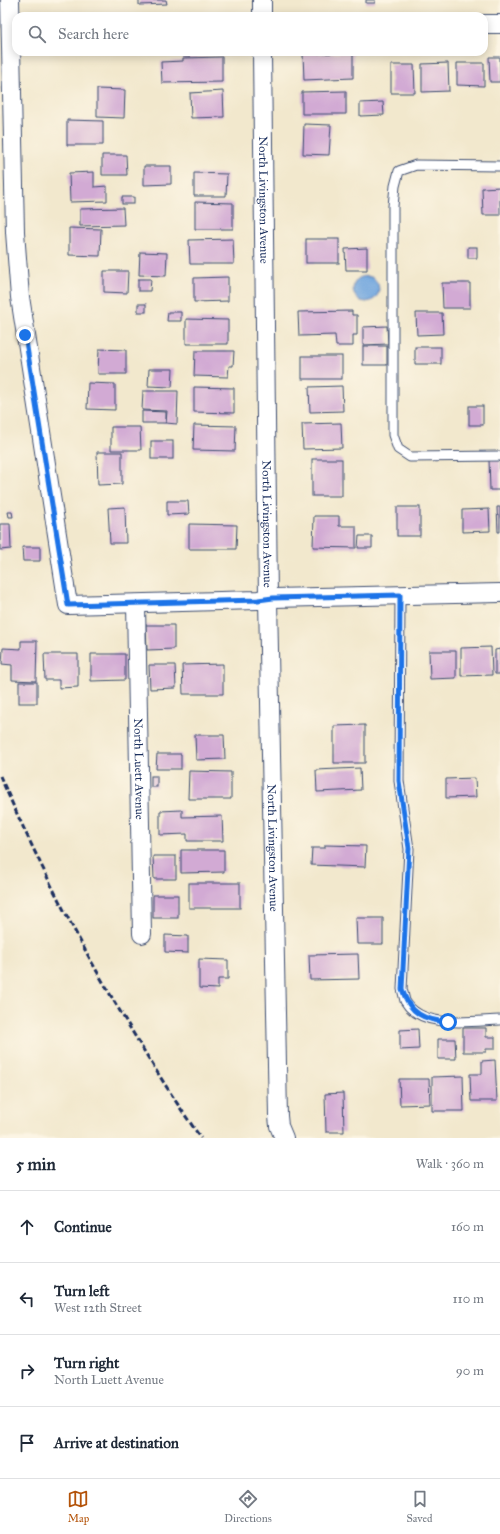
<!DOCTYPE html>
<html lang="en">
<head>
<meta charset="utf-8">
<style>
  :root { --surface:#fff; --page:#f6f6f7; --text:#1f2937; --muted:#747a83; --line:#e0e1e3; --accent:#b45309 }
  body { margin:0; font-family:"IM FELL Great Primer",serif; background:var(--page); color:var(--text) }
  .stop { position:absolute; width:12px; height:12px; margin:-9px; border:3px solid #1a73e8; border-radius:50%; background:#fff }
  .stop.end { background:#1a73e8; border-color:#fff; box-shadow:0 1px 4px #0008 }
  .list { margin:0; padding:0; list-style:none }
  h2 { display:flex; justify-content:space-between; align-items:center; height:52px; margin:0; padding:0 16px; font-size:17px }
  h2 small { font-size:13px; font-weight:400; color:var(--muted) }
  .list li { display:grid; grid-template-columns:26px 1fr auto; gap:12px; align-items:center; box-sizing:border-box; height:72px; padding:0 16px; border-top:1px solid var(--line) }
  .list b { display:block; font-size:15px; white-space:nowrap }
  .list p { margin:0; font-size:13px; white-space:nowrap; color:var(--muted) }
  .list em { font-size:13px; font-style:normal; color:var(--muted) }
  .icon { flex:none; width:22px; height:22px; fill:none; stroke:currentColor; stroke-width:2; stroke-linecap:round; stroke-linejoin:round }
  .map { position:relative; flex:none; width:500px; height:1138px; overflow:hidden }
  .search { position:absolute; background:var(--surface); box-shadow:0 2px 10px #0003; left:12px; right:12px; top:12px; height:44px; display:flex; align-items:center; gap:10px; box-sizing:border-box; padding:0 14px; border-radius:12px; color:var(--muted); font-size:15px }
  .sheet { height:340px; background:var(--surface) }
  nav { display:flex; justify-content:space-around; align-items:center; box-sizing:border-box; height:56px; border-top:1px solid var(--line); background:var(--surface); font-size:11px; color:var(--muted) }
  nav a { display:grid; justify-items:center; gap:2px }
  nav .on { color:var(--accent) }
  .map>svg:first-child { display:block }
  .water { fill:#71a6de; stroke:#466a9e }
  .building { fill:#d2aad4 }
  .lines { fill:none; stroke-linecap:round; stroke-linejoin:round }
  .lane-casing { stroke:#3b4b6f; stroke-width:11 }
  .street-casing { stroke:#3b4b6f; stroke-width:20 }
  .lane { stroke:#fff; stroke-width:9 }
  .street { stroke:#fff; stroke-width:18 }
  .rail { stroke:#1b2f5e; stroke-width:3; stroke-dasharray:6 3; stroke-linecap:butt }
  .route { stroke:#1a73e8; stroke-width:5 }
  .labels { text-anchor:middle; stroke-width:4; stroke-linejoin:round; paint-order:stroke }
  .street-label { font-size:12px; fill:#1b2f5e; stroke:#fcf5e5 }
</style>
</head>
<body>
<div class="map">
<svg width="500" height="1138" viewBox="0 0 500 1138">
  <rect width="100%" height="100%" fill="#fcf5e5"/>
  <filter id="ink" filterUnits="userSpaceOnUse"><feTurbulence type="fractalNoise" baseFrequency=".025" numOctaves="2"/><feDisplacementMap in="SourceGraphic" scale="8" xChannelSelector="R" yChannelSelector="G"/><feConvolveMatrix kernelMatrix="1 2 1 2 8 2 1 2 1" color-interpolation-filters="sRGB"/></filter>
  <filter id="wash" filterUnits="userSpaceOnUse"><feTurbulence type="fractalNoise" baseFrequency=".012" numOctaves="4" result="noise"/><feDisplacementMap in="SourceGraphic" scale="16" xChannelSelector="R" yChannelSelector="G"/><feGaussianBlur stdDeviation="0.9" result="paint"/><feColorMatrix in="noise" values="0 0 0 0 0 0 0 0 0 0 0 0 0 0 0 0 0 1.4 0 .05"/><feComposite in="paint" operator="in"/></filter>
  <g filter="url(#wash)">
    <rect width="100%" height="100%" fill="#f2e8cd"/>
    <circle class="water" cx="366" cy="289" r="13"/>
    <g id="blocks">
      <g class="building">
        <polygon points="139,0 166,0 167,4 139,5"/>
        <rect x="366" y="0" width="9" height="3"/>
        <polygon points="353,53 353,78 304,80 303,54"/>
        <polygon points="222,57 222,82 162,83 161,62 183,61 183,58"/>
        <polygon points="489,57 500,57 500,82 490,82"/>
        <polygon points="448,63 449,91 422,92 422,64"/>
        <polygon points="457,63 484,63 484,86 457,85"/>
        <polygon points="391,65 414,65 415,93 391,93"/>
        <polygon points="97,89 125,90 124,118 97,117"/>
        <polygon points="223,91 224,117 191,118 190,93"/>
        <polygon points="346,91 346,114 302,114 302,92"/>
        <polygon points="383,102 384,115 360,116 360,103"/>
        <polygon points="67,120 103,121 103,145 67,145"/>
        <polygon points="304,124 331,125 329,155 303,154"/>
        <polygon points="102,155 126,155 127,175 102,175"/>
        <polygon points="144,166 171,166 171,184 144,185"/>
        <polygon points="94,172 94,187 107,186 107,201 70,202 69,173"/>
        <polygon points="194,173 227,174 226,196 194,196"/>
        <polygon points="500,187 500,215 483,215 482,188"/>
        <rect x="122" y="197" width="12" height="7"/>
        <polygon points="195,202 233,203 233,229 195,229"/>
        <polygon points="123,208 124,225 80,226 80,209"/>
        <polygon points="69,228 101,229 100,256 69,255"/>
        <polygon points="233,239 234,264 190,264 189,240"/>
        <rect x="306" y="239" width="33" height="24"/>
        <rect x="468" y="247" width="9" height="11"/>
        <polygon points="367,248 367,270 346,270 345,249"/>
        <polygon points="140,252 167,253 166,276 139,275"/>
        <polygon points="104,271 128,271 127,293 104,292"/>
        <polygon points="228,277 228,301 194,302 194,278"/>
        <polygon points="138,279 151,279 150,291 138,291"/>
        <polygon points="442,283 470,283 470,308 443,308"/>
        <rect x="138" y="304" width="8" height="8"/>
        <polygon points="352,311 352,315 357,315 357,335 353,335 353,346 336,346 335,335 299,336 298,312"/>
        <polygon points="168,312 181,312 181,321 167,321"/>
        <polygon points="416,313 442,313 443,334 417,335"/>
        <polygon points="186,319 228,320 228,344 186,344"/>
        <polygon points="387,326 388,344 363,345 363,327"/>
        <rect x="363" y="346" width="24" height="19"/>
        <rect x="415" y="347" width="26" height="17"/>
        <polygon points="99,349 126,350 126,374 98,374"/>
        <polygon points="195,351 234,351 233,366 229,366 228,377 194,376"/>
        <rect x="302" y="356" width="40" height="23"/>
        <polygon points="149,369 173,369 172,387 148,386"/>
        <polygon points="88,383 115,384 115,410 87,409"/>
        <polygon points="342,386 343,411 310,412 309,387"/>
        <polygon points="194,387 234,388 234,413 194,412"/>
        <polygon points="143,391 178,391 177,424 166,423 167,411 142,410"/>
        <rect x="469" y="406" width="14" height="19"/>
        <polygon points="142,411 166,412 166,423 142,423"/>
        <polygon points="341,423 342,448 303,449 302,424"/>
        <polygon points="194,425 236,426 235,451 193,450"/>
        <polygon points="111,427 140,427 141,450 111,450"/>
        <rect x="151" y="441" width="22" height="18"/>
        <polygon points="97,452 122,452 122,484 98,485"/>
        <rect x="312" y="459" width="30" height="37"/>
        <polygon points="489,459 500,459 500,490 490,490"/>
        <polygon points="167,501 188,501 189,514 167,515"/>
        <polygon points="125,507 126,543 110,543 108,508"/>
        <rect x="397" y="507" width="23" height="29"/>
        <polygon points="497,507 500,507 500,532 498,532"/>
        <polygon points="489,509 490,531 462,532 462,510"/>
        <polygon points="8,512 12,512 13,517 9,517"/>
        <polygon points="314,516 339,516 339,526 356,526 356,548 313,547"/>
        <polygon points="0,524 10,524 11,549 0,550"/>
        <polygon points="189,524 237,525 236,549 189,549"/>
        <polygon points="359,536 372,536 372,548 358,548"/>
        <polygon points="22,547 40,547 40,561 23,561"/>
        <polygon points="146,625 174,625 174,649 147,650"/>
        <polygon points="21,641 37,641 36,681 12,680 12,665 2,664 3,648 21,649"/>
        <polygon points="491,647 492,675 461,676 461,648"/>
        <polygon points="500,649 500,674 495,674 495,650"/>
        <polygon points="429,651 456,651 456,678 430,679"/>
        <polygon points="44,654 78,654 78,687 59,688 59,680 45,680"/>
        <polygon points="91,654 125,654 125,680 91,681"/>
        <polygon points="223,664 223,694 183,694 182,665"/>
        <polygon points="149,665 175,665 176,688 150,689"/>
        <rect x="19" y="682" width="18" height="21"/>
        <polygon points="365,725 365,763 334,763 334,726"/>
        <polygon points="195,735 224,735 225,759 196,760"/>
        <polygon points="157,754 181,754 181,769 156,769"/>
        <polygon points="360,768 361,790 317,792 316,770"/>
        <polygon points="189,771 231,772 231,799 188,799"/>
        <rect x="151" y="776" width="6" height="11"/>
        <polygon points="475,778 476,797 446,798 446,779"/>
        <polygon points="182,810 182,817 222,816 223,841 187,841 187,834 160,835 160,811"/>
        <polygon points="325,845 366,846 365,867 311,865 312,848 325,848"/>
        <polygon points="181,850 224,850 224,872 181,873"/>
        <polygon points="153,856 176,856 176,879 154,879"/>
        <rect x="189" y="883" width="51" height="25"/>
        <rect x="153" y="895" width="25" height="23"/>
        <polygon points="356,918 383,918 383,944 357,944"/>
        <polygon points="165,935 188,936 188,953 165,952"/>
        <polygon points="358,954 359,979 310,980 309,955"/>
        <polygon points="199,959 228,960 228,979 218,979 218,989 199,988"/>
        <polygon points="463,1028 486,1028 486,1037 495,1037 495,1049 486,1049 486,1052 463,1052"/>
        <polygon points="418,1029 419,1049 400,1050 400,1030"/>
        <polygon points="438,1039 455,1039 456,1059 438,1059"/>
        <polygon points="495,1060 497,1101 471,1101 470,1074 482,1074 482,1061"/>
        <polygon points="463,1076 464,1111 432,1111 432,1077"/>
        <polygon points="399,1079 429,1079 430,1104 400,1105"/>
        <polygon points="343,1093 344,1132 326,1132 325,1094"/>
      </g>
    </g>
  </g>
  <g filter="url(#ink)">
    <use href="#blocks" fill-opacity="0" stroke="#3b4b6f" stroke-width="1"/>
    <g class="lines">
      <g class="lane-casing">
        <g id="lane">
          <polyline points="500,166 416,165 399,171 395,186 393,206 393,435 398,449 410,457 500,456"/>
          <path d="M 400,595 L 399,781 L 409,849 L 402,989 C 403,992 404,997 405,1001 C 422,1030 472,1021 500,1020"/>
        </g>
      </g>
      <g class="street-casing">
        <g id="street">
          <polyline points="10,0 15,232 20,297 68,605 258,600 273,598 500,593"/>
          <polyline points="262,0 262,16"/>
          <polyline points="484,24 500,24"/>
          <path id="s1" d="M 262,52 L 268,599 L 278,1116 L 279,1126 L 284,1138"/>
          <path id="s2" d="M 136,604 L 142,934"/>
        </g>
      </g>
      <use href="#lane" class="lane"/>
      <use href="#street" class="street"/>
      <path class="rail" d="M 0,776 C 38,862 80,946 129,1026 C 152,1064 175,1102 201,1138"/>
    </g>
  </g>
  <g class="lines" filter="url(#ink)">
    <path class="route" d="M 25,335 L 68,605 L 258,600 L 273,598 L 400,595 L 399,781 L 409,848 L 402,989 C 410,1014 424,1020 448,1022"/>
  </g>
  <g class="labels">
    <g class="street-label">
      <text dy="4" stroke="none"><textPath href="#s1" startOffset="148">North Livingston Avenue</textPath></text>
      <text dy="4" stroke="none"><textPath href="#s1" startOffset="472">North Livingston Avenue</textPath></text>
      <text dy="4" stroke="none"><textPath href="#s2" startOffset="165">North Luett Avenue</textPath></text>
      <text dy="4" stroke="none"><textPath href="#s1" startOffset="796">North Livingston Avenue</textPath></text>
    </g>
  </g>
</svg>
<div class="stop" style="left:448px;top:1022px"></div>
<div class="stop end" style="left:25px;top:335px"></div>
<div class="search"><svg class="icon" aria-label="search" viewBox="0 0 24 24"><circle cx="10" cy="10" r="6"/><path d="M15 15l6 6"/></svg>Search here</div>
</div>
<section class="sheet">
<h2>5 min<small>Walk · 360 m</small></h2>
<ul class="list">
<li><svg class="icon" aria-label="ahead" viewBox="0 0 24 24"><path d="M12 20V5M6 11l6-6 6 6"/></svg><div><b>Continue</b></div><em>160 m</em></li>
<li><svg class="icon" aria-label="left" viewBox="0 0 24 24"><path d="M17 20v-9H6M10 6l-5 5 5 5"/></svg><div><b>Turn left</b><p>West 12th Street</p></div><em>110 m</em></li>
<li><svg class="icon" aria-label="right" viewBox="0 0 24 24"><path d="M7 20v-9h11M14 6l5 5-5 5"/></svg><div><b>Turn right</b><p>North Luett Avenue</p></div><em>90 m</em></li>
<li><svg class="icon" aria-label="arrive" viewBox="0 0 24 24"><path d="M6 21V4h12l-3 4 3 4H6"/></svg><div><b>Arrive at destination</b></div></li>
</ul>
</section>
<nav>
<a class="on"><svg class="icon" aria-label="map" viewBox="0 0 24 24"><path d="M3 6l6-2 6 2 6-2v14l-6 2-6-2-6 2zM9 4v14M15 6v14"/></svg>Map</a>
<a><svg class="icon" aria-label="directions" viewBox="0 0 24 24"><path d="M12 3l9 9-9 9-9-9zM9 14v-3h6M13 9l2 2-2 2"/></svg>Directions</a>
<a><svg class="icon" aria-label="saved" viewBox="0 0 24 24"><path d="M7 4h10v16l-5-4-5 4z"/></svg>Saved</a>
</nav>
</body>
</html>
